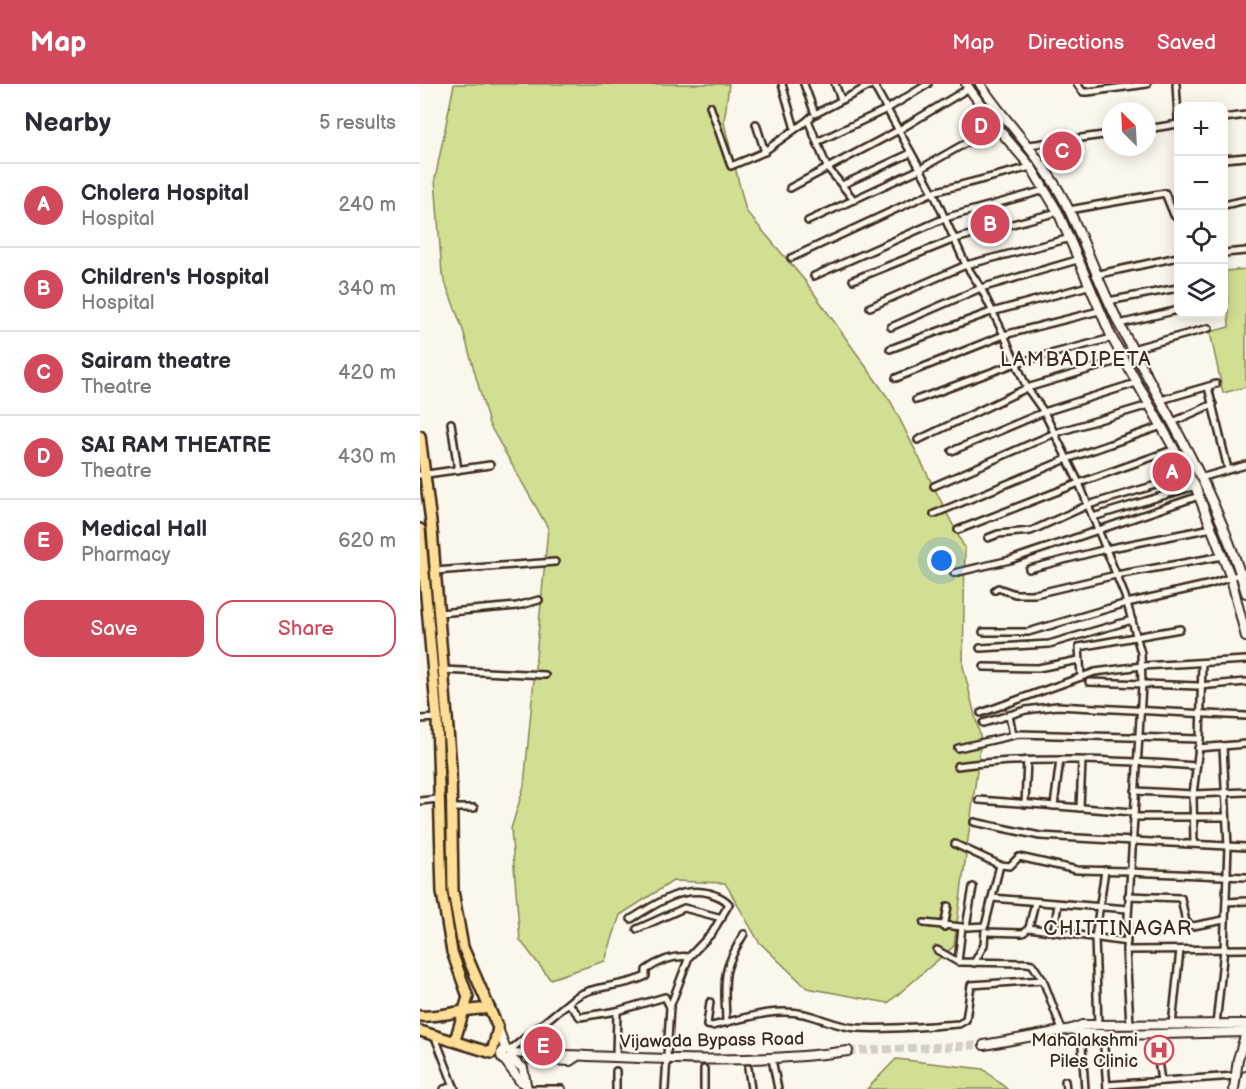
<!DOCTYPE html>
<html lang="en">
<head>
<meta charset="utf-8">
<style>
  :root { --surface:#fff; --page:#f2f2f3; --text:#2b2b33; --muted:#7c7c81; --line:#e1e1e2; --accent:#d1495b }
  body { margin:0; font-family:"Balsamiq Sans",sans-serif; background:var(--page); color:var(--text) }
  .controls { position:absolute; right:18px; top:18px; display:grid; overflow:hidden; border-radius:12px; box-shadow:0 3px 15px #0003 }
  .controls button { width:54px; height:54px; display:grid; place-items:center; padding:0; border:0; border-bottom:2px solid var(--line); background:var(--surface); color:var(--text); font:30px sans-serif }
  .compass { position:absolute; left:682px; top:18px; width:54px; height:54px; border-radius:50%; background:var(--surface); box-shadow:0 3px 15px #0003; rotate:336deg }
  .you { position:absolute; left:522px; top:477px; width:21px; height:21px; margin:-15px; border:4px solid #fff; border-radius:50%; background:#1a73e8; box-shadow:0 0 0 9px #1a73e833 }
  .badge { display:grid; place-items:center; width:39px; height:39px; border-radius:50%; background:var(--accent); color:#fff; font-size:20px; font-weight:700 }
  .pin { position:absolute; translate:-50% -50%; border:3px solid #fff; box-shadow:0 2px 6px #0006 }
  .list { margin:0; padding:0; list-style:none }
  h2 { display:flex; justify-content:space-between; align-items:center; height:78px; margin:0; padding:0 24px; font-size:26px }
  h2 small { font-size:20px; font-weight:400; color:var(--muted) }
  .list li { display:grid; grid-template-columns:39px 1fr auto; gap:18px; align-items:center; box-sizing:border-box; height:84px; padding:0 24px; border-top:2px solid var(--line) }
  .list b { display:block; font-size:22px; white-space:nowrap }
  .list p { margin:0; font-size:20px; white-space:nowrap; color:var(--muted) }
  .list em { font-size:20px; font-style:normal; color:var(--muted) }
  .actions { display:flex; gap:12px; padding:18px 24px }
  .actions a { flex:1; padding:14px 0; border:2px solid var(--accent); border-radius:18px; text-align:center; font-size:21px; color:var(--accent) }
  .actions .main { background:var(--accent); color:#fff }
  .icon { flex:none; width:33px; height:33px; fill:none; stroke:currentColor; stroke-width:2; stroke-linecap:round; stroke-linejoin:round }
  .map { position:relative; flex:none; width:826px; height:1005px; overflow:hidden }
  header { display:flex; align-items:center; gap:36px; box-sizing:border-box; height:84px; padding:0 30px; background:var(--accent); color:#fff }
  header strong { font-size:28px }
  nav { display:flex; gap:33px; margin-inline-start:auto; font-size:21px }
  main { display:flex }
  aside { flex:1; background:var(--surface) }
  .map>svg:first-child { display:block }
  .green { fill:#d2de91; stroke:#868458; stroke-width:1.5 }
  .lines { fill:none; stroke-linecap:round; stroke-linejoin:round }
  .secondary-tunnel { stroke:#d5cec3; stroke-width:8; stroke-dasharray:8 4; stroke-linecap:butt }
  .street-casing { stroke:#3b2a1e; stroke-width:10 }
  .secondary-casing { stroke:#3b2a1e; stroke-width:12 }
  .primary-casing { stroke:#3b2a1e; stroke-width:14 }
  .street { stroke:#fbf7ec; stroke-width:5 }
  .secondary { stroke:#fbf7ec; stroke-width:8 }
  .primary { stroke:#fedd96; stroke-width:9 }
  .labels { text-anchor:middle; stroke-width:4.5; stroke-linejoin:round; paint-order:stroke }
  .street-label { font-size:18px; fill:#3b2a1e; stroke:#fbf7ec }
  .poi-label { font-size:18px; fill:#3b2a1e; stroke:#fbf7ec; text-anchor:end }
  .neighbourhood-label { font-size:20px; letter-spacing:1.5px; fill:#3b2a1e; stroke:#fbf7ec }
</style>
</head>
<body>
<header>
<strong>Map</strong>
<nav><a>Map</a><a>Directions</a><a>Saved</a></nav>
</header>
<main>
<aside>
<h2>Nearby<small>5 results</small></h2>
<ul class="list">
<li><span class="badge">A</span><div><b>Cholera Hospital</b><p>Hospital</p></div><em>240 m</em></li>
<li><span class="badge">B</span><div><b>Children's Hospital</b><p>Hospital</p></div><em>340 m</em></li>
<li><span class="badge">C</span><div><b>Sairam theatre</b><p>Theatre</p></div><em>420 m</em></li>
<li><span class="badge">D</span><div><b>SAI RAM THEATRE</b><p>Theatre</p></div><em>430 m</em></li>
<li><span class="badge">E</span><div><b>Medical Hall</b><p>Pharmacy</p></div><em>620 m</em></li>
</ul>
<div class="actions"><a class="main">Save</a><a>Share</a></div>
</aside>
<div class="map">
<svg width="826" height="1005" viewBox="0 0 826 1005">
  <rect width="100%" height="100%" fill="#fbf7ec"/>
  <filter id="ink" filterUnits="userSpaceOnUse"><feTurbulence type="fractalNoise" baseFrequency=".0167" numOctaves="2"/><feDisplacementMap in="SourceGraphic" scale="12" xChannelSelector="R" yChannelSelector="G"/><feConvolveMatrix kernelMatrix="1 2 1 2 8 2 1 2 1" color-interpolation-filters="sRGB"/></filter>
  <g filter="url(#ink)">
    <g class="green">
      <polygon points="34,0 309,0 304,39 326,127 386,198 471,318 545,465 543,582 561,656 534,862 468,919 387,904 339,858 305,799 253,797 200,831 185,877 130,895 100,856 91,745 104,702 128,444 69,340 43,246 22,190 15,95"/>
      <polygon points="826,185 826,303 803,309 790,248 809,243 806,187"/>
      <polygon points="476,975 563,985 587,1005 447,1005"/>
    </g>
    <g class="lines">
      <polyline class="secondary-tunnel" points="428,967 564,961"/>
      <g class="street-casing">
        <g id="street">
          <polyline points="362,0 375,45"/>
          <polyline points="384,0 395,30 453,0 513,108 546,181 561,204 584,251 607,304 624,328 659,399 705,512 721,569 722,601 706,866 710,941"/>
          <polyline points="415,0 421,15"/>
          <polyline points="657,0 663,8 668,8 727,0"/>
          <polyline points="756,0 758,34"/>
          <polyline points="290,22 311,82 342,69 388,36"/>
          <polyline points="391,33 388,36 407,83 434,116"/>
          <polyline points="804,34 826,31"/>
          <polyline points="336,40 345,68"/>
          <polyline points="727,45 758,40"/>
          <polyline points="397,58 467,25 508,0"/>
          <polyline points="609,61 691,50"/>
          <polyline points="804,75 826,73"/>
          <polyline points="422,101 491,69"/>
          <polyline points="370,104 479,46 549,4"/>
          <polyline points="804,121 826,116"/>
          <polyline points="649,126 745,109 754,131 758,130"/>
          <polyline points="388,137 500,85 576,42"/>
          <polyline points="804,169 826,167"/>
          <polyline points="371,174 513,108 611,83"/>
          <polyline points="675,191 758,173"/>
          <polyline points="394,192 525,134 625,106"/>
          <polyline points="433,196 535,155 638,128"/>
          <polyline points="688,217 758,204"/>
          <polyline points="450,223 546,181 647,155"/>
          <polyline points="699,240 758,226"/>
          <polyline points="471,243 561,204 657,176"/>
          <polyline points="470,265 568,229 668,202"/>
          <polyline points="712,265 789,244"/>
          <polyline points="476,294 584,251 679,227"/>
          <polyline points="788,303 808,385"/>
          <polyline points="496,316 596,279 692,254"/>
          <polyline points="741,316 796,300"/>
          <polyline points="753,338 793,320"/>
          <polyline points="31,339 38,386"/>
          <polyline points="498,356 607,304 704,275"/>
          <polyline points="532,367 624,328 716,299"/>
          <polyline points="0,391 70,381"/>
          <polyline points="780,394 826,381"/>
          <polyline points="514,402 635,349 729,321"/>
          <polyline points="514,430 647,375 742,342"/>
          <polyline points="673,433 775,402"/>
          <polyline points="538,446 659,399 755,365"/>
          <polyline points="568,454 578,450 611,447 668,421 770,391"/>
          <polyline points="609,485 686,465 792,444"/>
          <polyline points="15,487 135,478"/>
          <polyline points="534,489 590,476 779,412"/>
          <polyline points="575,506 578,504 595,510 615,510 696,491 803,472"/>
          <polyline points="19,529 97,522 119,516"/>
          <polyline points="563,548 608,548 707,519 791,500 826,488"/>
          <polyline points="560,564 629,560 712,536"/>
          <polyline points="564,583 618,584 659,576"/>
          <polyline points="23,586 125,591"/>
          <polyline points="661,593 659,563 760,545"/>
          <polyline points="669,598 778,602 826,598"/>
          <polyline points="561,629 675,588 722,582 826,576"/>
          <polyline points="589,631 593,651"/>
          <polyline points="0,635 19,634"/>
          <polyline points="563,639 606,626 637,622 826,632"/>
          <polyline points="538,664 599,650 780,655"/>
          <polyline points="778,664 826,660"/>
          <path d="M 537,682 C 616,672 697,676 776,682"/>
          <polyline points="715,707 773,710 826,708"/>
          <polyline points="559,716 713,728"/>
          <polyline points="0,717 19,715"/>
          <polyline points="605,720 607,676"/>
          <polyline points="634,722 640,676"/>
          <polyline points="32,724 54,724"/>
          <polyline points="660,724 662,677"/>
          <polyline points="713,733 805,733"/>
          <polyline points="554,738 620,752 826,763"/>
          <polyline points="535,760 580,781 590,782 599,773 657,786 709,787"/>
          <polyline points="774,760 773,710 780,655 782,579"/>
          <polyline points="710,788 826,793"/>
          <polyline points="708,812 761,814 766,838 773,842 804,836"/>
          <polyline points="572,814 708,825"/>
          <polyline points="806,818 826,817"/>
          <path d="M 211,835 C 235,821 259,802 289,809 C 297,812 303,813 309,820 L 292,849 L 269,873 L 250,923"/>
          <polyline points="504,839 542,843 538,878"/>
          <polyline points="524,843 528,822"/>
          <polyline points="546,843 553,803"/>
          <polyline points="548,843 565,842 580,781"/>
          <polyline points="609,844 615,818"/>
          <polyline points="217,845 264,824 302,834"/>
          <polyline points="634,847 638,820"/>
          <polyline points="565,848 603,849 609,844 707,858"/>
          <polyline points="517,866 538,878 607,879 612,880 623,896"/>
          <polyline points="706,866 826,865"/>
          <polyline points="554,879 564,861 565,847"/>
          <path d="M 290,918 L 287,941 L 292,942 C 322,935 353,923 384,930 C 402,934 418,943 437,944 C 471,946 506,942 539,940 L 546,936 L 551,901 L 623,896 L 642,946"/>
          <path d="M 148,919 C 168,899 201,905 226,892 L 226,886 C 239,877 254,871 269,873"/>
          <path d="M 306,939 C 305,895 300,890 324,850"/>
          <polyline points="678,941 675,854 685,786"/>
          <polyline points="752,941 760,866"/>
          <polyline points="796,941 804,865 808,763 803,662"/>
          <polyline points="661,949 665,1005"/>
          <polyline points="734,949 741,997"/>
          <polyline points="683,950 687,1005"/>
          <polyline points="15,953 35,1005"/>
          <polyline points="89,967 148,919 160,933 197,927 245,913 250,923 245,1005"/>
          <polyline points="196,974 197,927"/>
          <polyline points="352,975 358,1005"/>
          <polyline points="328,984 331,1005"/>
          <polyline points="284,985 284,1005"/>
          <polyline points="196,987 196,1005"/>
          <polyline points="645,997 646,1005"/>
          <polyline points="687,1001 815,992"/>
          <polyline points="24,1005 34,1002"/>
          <polyline points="107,1005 142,1005"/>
        </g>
      </g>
      <g class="secondary-casing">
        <g id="secondary">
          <polyline points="546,0 576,42 611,83 638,128 692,254 775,402 811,494 826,553"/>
          <path d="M 560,0 C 589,43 627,79 649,126 C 669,168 684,213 707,255 C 751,337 801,418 826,509"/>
          <polyline points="78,944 86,966"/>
          <polyline points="652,945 661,949 698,951 826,948"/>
          <polyline points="564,961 652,945 662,941 826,940"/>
          <circle cx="86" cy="971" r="5"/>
          <path d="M 91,969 C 203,972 316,983 428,967"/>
          <polyline points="83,974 100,997 105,1000"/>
          <polyline points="90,974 103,984 107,1005"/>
          <polyline points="111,975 150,977 156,973"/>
          <polyline points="814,1005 818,975 826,949"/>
          <polyline points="824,1005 826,992"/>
        </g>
      </g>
      <g class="primary-casing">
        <g id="primary">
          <polyline points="0,352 12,446 31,683 33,807 43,863 78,944 72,969 0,947"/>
          <polyline points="0,445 17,634 22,808 32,868 48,913 35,956"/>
          <path d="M 0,932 C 24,934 47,923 70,925"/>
        </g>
      </g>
      <use href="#street" class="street"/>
      <use href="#secondary" class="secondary"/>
      <use href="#primary" class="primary"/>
    </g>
  </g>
  <defs>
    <g id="hospital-ring" transform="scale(1.5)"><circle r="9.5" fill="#fbf7ec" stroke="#d1495b" stroke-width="1.5"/><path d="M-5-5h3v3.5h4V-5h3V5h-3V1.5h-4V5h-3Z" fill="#d1495b"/></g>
  </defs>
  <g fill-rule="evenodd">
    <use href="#hospital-ring" x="739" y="966"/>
  </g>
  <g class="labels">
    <g class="street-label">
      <text transform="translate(292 956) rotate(-1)" y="6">Vijawada Bypass Road</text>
    </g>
    <g class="poi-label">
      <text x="718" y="962">Mahalakshmi<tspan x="718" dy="21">Piles Clinic</tspan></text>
    </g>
    <g class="neighbourhood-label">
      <text x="656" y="282">LAMBADIPETA</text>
      <text x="698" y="851">CHITTINAGAR</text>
    </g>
  </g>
</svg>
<div class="controls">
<button>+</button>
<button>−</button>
<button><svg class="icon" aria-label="locate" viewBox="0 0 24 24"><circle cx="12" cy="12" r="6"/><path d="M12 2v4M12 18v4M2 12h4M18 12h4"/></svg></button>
<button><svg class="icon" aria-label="layers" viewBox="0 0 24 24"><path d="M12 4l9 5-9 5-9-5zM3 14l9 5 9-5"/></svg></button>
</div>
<svg class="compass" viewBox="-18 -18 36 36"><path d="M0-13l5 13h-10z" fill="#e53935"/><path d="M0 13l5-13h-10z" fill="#7c7c81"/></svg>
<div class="you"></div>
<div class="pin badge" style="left:752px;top:388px">A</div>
<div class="pin badge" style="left:570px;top:140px">B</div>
<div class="pin badge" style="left:642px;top:67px">C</div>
<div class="pin badge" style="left:561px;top:42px">D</div>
<div class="pin badge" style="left:123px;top:962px">E</div>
</div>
</main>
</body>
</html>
